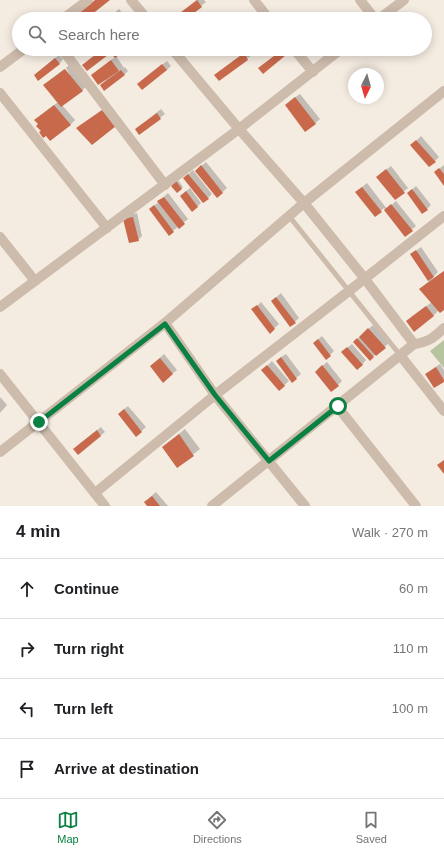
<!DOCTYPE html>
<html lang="en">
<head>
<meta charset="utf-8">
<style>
  :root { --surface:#fff; --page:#f2f2f2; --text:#202124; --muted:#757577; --line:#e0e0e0; --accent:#0b8043 }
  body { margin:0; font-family:Helvetica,sans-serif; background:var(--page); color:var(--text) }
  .compass { position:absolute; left:348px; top:68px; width:36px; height:36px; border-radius:50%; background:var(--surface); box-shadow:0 2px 10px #0003; rotate:185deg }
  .stop { position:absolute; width:12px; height:12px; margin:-9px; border:3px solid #0b8043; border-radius:50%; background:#fff }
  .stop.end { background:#0b8043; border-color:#fff; box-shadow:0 1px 4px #0008 }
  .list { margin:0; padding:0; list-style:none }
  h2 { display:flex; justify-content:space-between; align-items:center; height:52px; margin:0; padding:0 16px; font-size:17px }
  h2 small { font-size:13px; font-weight:400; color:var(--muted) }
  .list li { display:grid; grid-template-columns:26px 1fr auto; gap:12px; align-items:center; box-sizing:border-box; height:60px; padding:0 16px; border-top:1px solid var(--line) }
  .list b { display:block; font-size:15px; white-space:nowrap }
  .list em { font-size:13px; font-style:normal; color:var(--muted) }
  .icon { flex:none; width:22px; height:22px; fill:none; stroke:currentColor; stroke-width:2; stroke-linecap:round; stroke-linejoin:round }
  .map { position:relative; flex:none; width:444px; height:506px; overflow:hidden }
  .search { position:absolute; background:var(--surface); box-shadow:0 2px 10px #0003; left:12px; right:12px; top:12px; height:44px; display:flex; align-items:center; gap:10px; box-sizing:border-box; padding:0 14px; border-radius:22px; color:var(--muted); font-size:15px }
  .sheet { height:292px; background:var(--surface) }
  nav { display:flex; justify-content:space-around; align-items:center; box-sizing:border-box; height:56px; border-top:1px solid var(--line); background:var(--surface); font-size:11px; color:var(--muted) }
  nav a { display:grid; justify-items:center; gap:2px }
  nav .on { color:var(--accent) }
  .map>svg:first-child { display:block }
  .green { fill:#b8c4a0 }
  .shadow { fill:#0003 }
  .building { fill:#c8694b }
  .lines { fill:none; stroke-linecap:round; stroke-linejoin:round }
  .lane { stroke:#cdbbac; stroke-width:5 }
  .street { stroke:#cdbbac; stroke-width:10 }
  .route { stroke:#0b8043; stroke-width:5 }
</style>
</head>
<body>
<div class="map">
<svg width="444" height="506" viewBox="0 0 444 506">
  <rect width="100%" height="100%" fill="#f4ebe1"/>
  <polygon class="green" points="444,340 444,368 430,351"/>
  <g class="shadow">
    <polygon points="197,0 204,0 206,2 185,19 173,19"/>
    <polygon points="119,9 123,14 117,19 107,19"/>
    <polygon points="103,49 110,49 112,51 115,49 125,49 116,56 124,68 125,67 128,71 124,75 101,86 106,80 92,75 115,57 110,51 107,54 87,61"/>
    <polygon points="283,49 288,49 290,50 285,55 264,64"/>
    <polygon points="248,50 252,55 219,80 220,71"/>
    <polygon points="59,55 63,59 60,63 35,75"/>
    <polygon points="167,61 171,66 167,70 142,80"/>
    <polygon points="69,65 88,84 82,91 62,105 75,120 70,125 42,131 39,124 35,120 58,102 44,85 64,69 68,75 70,75 66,68"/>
    <polygon points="300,94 320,119 306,131 290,101"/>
    <polygon points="161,109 165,114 140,133 136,129"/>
    <polygon points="421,136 439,157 435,161 416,141"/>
    <polygon points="206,162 227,188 217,197 200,167"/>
    <polygon points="444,165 444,184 435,172"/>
    <polygon points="391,166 408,188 395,199 382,173"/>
    <polygon points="193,170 212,194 208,198 184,178"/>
    <polygon points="178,180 183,187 177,192 172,186"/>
    <polygon points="367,183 387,209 396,201 416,226 406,235 384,208 375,216 361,188"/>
    <polygon points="416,186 431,205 427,209 408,193"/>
    <polygon points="190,188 201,203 197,207 185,192"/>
    <polygon points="168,193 188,219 169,234 154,206"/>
    <polygon points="137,213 142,236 138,240 124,219 128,215"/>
    <polygon points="421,247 438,272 432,278 432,279 444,271 444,309 439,310 433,316 411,317 432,302 420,289 429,281 411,255"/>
    <polygon points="281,293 299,318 290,326 272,301"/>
    <polygon points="261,302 279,324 270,332 257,306"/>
    <polygon points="373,325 389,343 370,359 354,342"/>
    <polygon points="322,336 334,351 330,355 314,343"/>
    <polygon points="352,344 366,360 362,365 347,348"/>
    <polygon points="164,354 177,370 163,381 151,366"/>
    <polygon points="286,354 301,374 292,381 281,357"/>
    <polygon points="272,361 289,381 279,390 267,366"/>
    <polygon points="327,362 342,381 338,385 320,368"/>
    <polygon points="440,364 444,370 444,381 431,370"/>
    <polygon points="0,397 7,405 0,413"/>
    <polygon points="128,406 146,427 136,436 123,410"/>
    <polygon points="101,427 105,432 100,436 78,445"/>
    <polygon points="185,429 200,449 178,466 163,447"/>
    <polygon points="156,492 168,506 148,506 149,498"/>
  </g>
  <g class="building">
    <polygon points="95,0 110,0 86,19 82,19 78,14"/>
    <polygon points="197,0 202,7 186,19 172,19"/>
    <polygon points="115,13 120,19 107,19"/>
    <polygon points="103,49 108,55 87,71 82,65"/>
    <polygon points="114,49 127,49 115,58 110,52"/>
    <polygon points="282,50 286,55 263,74 258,68"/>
    <polygon points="244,53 248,60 219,81 214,75"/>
    <polygon points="55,58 60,64 38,81 34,75"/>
    <polygon points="111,60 119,71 98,85 91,75"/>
    <polygon points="162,64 167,70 142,90 137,84"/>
    <polygon points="65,69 83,91 61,107 43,85"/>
    <polygon points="121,70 125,75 104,91 100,85"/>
    <polygon points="295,97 316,124 305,132 285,105"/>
    <polygon points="54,105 71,125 50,141 46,136 43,138 39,132 41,131 36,126 38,124 34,120"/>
    <polygon points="102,110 116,126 92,145 76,128"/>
    <polygon points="157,113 161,119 139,135 135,129"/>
    <polygon points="416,140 436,162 429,167 410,145"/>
    <polygon points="201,165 223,193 217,198 195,171"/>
    <polygon points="439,168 444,174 444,186 434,172"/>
    <polygon points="386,169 405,193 395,200 376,177"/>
    <polygon points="188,174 209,199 203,203 183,178"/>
    <polygon points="176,181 182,189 177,193 171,186"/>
    <polygon points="362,187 382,212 375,217 355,192"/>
    <polygon points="412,189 428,210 422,214 407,193"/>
    <polygon points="186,191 198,207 192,212 180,196"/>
    <polygon points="164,197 185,224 179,229 157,201"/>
    <polygon points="391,204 413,231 405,237 384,210"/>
    <polygon points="154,205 174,232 169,236 149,209"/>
    <polygon points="133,217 139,241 129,243 123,219"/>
    <polygon points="416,250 434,277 428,281 410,254"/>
    <polygon points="444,271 444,310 440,313 419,289"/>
    <polygon points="276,297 296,323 290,327 271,301"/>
    <polygon points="257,305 275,329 270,334 251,309"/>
    <polygon points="426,306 434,316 414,332 406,321"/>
    <polygon points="368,328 386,348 376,356 359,337"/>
    <polygon points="357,338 374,357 370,361 353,342"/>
    <polygon points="318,339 331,356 326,360 313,343"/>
    <polygon points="347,347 363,365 357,370 341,352"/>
    <polygon points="281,357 297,379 292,383 276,361"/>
    <polygon points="160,358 173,374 163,383 150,366"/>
    <polygon points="267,365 285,386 279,391 261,370"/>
    <polygon points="322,365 339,386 331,392 315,372"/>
    <polygon points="436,367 444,380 444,382 434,388 425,374"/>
    <polygon points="124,409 142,432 136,437 118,414"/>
    <polygon points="97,430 101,436 78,455 73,449"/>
    <polygon points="179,434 194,456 177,468 162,447"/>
    <polygon points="444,460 444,474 437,465"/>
    <polygon points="152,496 160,506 147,506 144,502"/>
  </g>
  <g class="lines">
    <polyline class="lane" points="289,216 400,355"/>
    <g class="street">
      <polyline points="131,0 147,19"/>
      <polyline points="254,0 269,19"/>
      <polyline points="360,0 375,19"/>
      <polyline points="63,19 88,0"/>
      <polyline points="379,19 404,0"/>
      <polyline points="62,49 165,185"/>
      <polyline points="172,49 239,129 304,203 365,279 414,344"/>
      <polyline points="294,49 313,72"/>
      <polyline points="0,67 24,49"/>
      <polyline points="0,93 107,228"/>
      <polyline points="0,237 35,281"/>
      <polyline points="0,307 239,129 341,49"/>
      <polyline points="165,323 215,395 305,506"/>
      <polyline points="400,355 444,411"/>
      <polyline points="0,374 105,506"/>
      <polyline points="337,406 416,506"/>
      <polyline points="0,452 165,323 304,203 444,91"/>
      <polyline points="95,493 215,395 349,291 444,216"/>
      <path d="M 212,506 L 414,344 C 429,342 433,338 444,328"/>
    </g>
  </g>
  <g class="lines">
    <polyline class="route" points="39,422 165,324 215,395 269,461 338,406"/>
  </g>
</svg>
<svg class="compass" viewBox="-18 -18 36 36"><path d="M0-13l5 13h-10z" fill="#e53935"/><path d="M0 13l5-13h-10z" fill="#757577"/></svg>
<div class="stop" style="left:338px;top:406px"></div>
<div class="stop end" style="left:39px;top:422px"></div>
<div class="search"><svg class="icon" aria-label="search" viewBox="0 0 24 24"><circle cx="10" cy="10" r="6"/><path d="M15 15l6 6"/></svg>Search here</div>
</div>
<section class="sheet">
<h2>4 min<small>Walk · 270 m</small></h2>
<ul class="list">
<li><svg class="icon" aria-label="ahead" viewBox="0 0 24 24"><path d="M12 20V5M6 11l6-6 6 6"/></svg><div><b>Continue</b></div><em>60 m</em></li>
<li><svg class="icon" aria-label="right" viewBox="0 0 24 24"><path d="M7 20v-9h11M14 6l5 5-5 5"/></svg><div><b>Turn right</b></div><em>110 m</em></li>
<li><svg class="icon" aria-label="left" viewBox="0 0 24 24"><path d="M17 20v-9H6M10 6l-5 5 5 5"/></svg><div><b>Turn left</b></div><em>100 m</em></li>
<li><svg class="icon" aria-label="arrive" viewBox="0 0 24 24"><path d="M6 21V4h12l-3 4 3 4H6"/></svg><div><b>Arrive at destination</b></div></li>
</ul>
</section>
<nav>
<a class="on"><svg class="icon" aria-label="map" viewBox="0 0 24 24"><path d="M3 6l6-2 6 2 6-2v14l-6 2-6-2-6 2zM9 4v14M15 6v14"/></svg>Map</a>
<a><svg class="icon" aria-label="directions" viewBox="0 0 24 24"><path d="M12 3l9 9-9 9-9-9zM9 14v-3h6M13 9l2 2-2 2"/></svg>Directions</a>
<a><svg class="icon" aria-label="saved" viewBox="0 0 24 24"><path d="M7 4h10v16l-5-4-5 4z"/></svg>Saved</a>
</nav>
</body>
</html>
